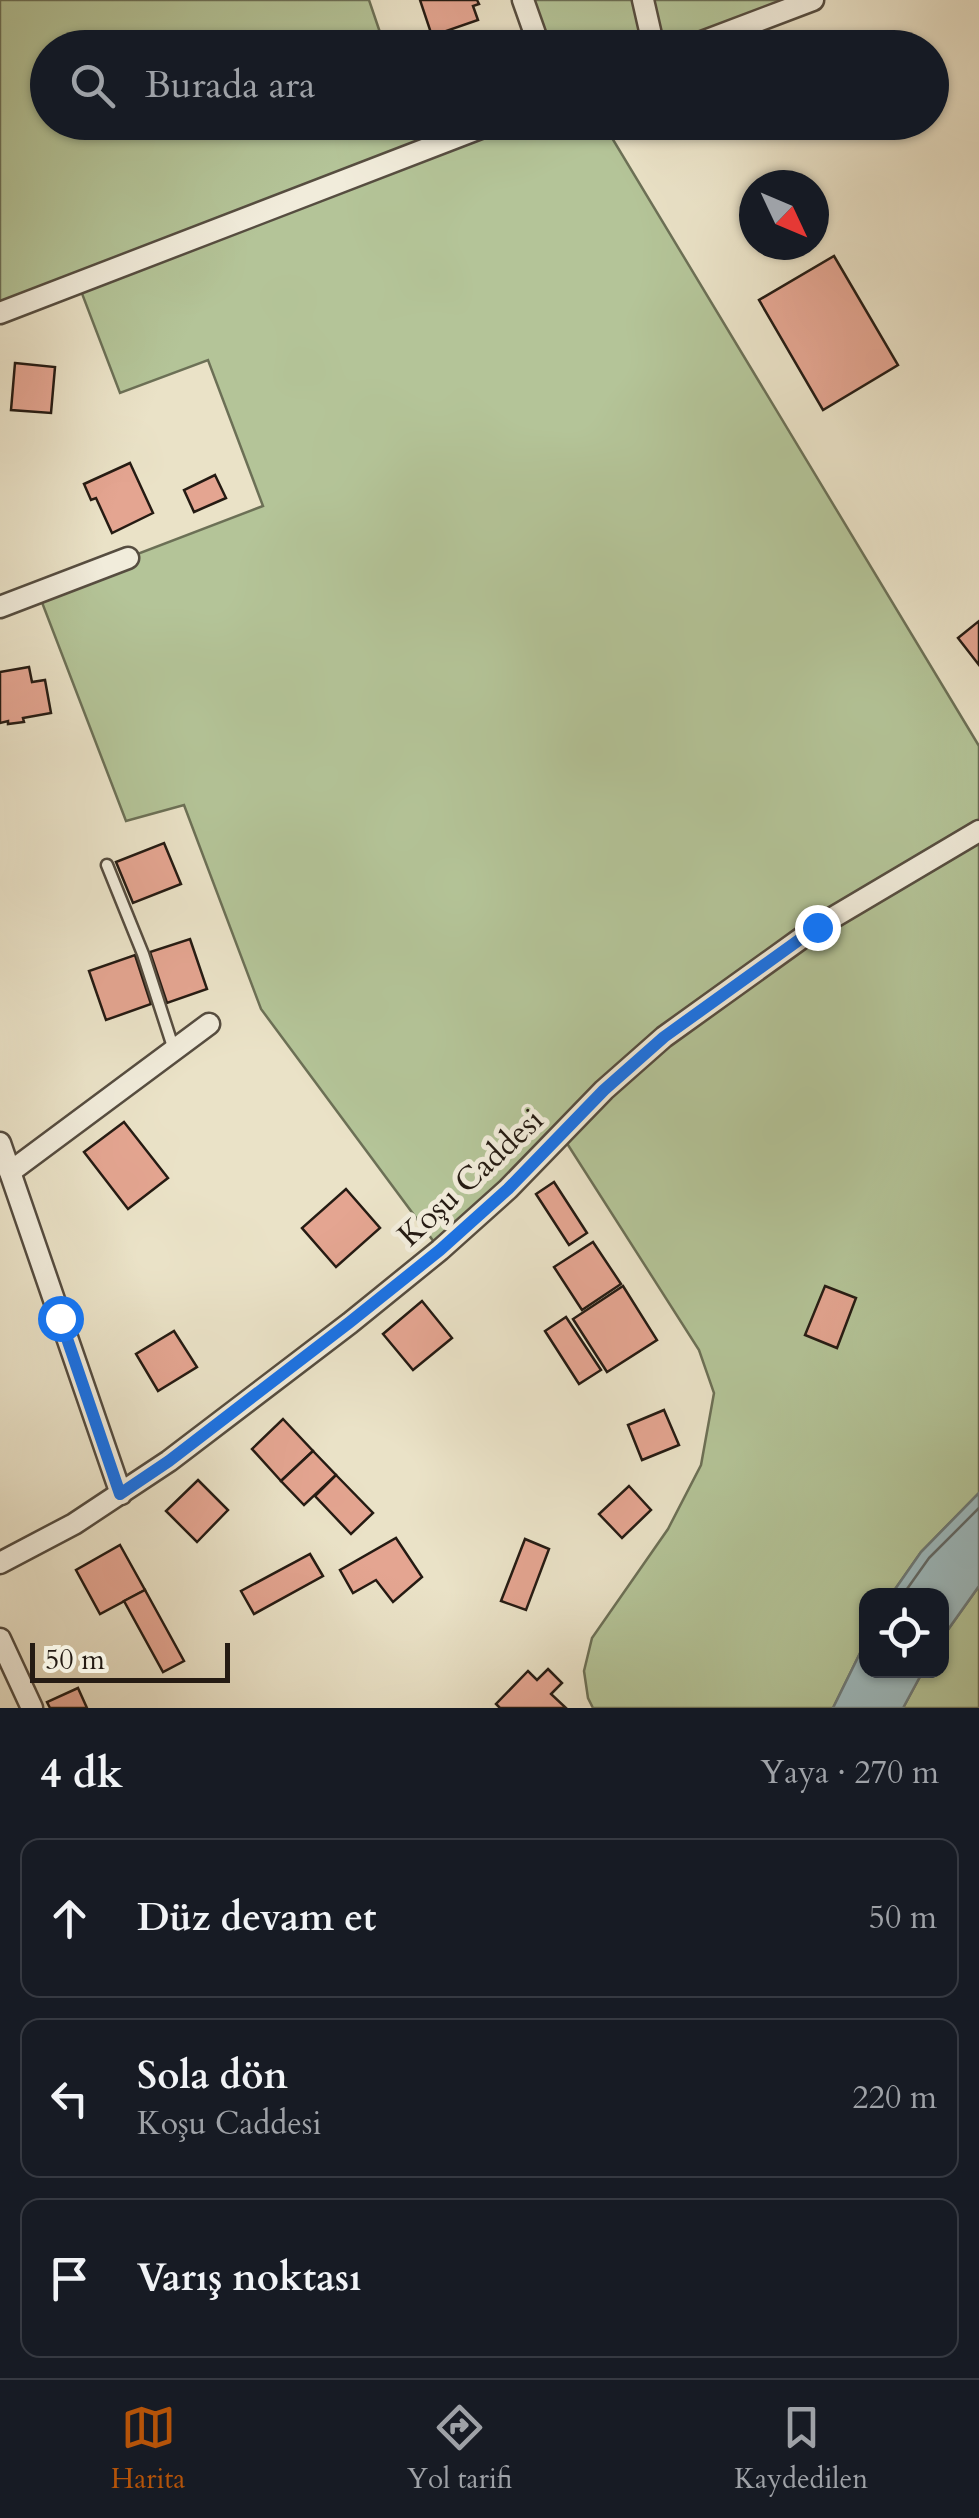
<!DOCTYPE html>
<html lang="tr">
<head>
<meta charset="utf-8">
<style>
  :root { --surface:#171b24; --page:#20242c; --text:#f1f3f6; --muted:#9ea1a6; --line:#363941; --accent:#b45309 }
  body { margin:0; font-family:Cardo,serif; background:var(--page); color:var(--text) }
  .controls { position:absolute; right:30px; bottom:30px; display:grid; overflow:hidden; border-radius:20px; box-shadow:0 2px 8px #0004 }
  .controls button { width:90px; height:90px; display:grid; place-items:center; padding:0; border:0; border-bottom:2px solid var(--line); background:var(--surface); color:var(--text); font:50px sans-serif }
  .compass { position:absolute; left:739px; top:170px; width:90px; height:90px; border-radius:50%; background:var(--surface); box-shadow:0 2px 8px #0004; rotate:134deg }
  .scale { position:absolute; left:30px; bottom:25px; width:200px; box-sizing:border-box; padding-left:10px; border:5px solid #251b13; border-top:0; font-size:28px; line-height:35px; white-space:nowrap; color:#251b13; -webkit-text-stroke:8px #f1ecdb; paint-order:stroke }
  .stop { position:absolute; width:30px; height:30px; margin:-22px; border:8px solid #1a73e8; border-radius:50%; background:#fff }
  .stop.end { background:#1a73e8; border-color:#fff; box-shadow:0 2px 10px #0008 }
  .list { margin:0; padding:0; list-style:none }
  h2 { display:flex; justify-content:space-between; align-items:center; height:130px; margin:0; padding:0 40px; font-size:42px }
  h2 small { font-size:32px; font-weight:400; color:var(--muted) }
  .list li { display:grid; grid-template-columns:65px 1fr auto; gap:30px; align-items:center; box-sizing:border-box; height:160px; margin:0 20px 20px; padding:0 20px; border:2px solid var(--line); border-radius:20px }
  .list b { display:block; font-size:38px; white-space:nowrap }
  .list p { margin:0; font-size:32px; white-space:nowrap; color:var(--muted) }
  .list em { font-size:32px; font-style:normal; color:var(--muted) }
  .icon { flex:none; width:55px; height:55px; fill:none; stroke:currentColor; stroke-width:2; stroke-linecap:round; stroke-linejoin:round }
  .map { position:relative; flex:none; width:979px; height:1708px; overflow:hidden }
  .search { position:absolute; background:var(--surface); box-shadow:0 2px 8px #0004; left:30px; right:30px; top:30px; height:110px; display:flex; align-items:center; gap:25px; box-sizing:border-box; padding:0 35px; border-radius:55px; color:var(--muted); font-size:38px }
  .sheet { height:670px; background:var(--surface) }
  nav { display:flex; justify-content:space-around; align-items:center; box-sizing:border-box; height:140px; border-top:2px solid var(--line); background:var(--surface); font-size:28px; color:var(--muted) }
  nav a { display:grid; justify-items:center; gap:5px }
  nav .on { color:var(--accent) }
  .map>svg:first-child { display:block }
  .green { fill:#b4c498; stroke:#6c7056; stroke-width:2.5 }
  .water { fill:#9dbbc0; stroke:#6d7b7b; stroke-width:2.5 }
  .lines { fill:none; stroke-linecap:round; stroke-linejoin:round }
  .shore { stroke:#616b6a; stroke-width:2.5 }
  .building { fill:#e4a591; stroke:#251b13; stroke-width:2.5 }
  .lane-casing { stroke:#564d40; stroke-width:15 }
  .street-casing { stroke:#564d40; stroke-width:25 }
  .lane { stroke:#f1ecdb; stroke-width:10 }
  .street { stroke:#f1ecdb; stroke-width:20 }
  .route { stroke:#1a73e8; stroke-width:12 }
  .labels { text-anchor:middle; stroke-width:10; stroke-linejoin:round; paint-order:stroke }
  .street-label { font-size:32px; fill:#251b13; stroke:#f1ecdb }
</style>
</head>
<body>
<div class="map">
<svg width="979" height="1708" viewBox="0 0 979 1708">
  <rect width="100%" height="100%" fill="#eae2c7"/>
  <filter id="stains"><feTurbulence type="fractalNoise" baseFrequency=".002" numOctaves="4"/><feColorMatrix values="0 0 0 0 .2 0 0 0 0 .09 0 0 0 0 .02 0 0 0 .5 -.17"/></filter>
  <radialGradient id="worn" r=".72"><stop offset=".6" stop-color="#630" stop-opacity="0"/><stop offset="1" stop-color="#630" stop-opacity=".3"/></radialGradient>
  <g class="green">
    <polygon points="0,0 369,0 385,47 48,48 48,122 411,123 421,151 496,123 603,123 979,746 979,1493 921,1552 891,1595 866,1596 866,1641 833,1708 593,1708 588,1698 584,1671 592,1638 668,1529 701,1465 714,1393 699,1350 561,1134 440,1250 261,1009 184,805 126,821 38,592 263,506 208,360 120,393 78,283 0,313"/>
    <polygon points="523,0 813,0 686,48 540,47"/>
    <polygon points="979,1586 979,1708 903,1708 923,1671 942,1670 942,1638"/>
  </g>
  <g class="water">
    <polygon points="979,1493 979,1586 942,1638 942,1596 891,1595 921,1552"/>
    <polygon points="866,1641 866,1670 923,1671 903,1708 833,1708"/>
  </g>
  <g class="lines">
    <polyline class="shore" points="902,1596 929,1558 979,1508"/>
  </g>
  <g class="building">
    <polygon points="420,0 477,0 479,4 473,6 478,20 432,36"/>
    <polygon points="479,32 483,45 492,43 493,48 436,48"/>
    <polygon points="834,256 898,365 823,410 759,300"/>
    <polygon points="15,363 55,367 51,413 11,410"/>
    <polygon points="130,463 153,513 112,533 96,498 91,500 84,484"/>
    <polygon points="215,475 226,498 194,512 184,490"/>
    <polygon points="979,621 979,665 958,638"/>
    <polygon points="29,667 32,682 45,680 51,713 23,718 24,722 8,724 8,721 0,723 0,672"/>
    <polygon points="164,843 181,884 133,903 116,862"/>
    <polygon points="190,939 207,989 167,1003 150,952"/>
    <polygon points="135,955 151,1004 106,1020 89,971"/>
    <polygon points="124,1122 168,1178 128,1209 84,1152"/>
    <polygon points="554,1182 587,1233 569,1245 536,1194"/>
    <polygon points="346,1189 380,1228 336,1267 302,1228"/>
    <polygon points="593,1242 621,1284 582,1310 554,1267"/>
    <polygon points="623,1286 657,1340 607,1372 573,1319"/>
    <polygon points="825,1286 856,1298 837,1348 805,1335"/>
    <polygon points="422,1301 452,1338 413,1370 383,1334"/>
    <polygon points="566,1317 601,1370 579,1384 545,1331"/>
    <polygon points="174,1331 197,1367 158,1391 136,1354"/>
    <polygon points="664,1410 679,1445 642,1460 628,1425"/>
    <polygon points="283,1419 313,1451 281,1481 252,1449"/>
    <polygon points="313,1451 336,1475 304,1505 281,1481"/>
    <polygon points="336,1475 373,1513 351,1534 315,1496"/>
    <polygon points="198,1480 228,1510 197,1542 166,1511"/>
    <polygon points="629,1486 651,1510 622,1538 599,1514"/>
    <polygon points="396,1538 422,1577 393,1602 376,1580 353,1593 340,1570"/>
    <polygon points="525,1539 549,1549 526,1610 501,1601"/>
    <polygon points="120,1545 145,1590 100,1614 76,1570"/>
    <polygon points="310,1554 323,1576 254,1614 241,1591"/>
    <polygon points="145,1590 184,1661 163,1672 124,1601"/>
    <polygon points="548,1669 562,1683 551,1694 566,1708 500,1708 496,1704 528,1671 537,1680"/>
    <polygon points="78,1688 87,1708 50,1708 47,1702"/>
  </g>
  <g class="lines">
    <g class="lane-casing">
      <polyline id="lane" points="107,865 143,954 174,1050"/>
    </g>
    <g class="street-casing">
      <g id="street">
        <polyline points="523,0 540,48"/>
        <polyline points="643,0 654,48"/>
        <polyline points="686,48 813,0"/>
        <polyline points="0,313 496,122"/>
        <polyline points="0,607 128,558"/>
        <polyline points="0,1143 121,1494"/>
        <polyline points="10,1172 209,1024"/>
        <polyline points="0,1563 74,1524 169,1461 350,1323 440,1250 508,1189 604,1090 664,1037 817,927 979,831"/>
        <polyline points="0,1639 32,1708"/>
      </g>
    </g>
    <use href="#lane" class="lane"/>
    <use href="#street" class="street"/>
  </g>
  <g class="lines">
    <polyline class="route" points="60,1318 120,1494 169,1461 350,1322 440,1250 508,1189 604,1090 664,1037 817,927"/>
  </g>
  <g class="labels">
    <g class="street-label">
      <text transform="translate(470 1177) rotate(-43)" y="11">Koşu Caddesi</text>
    </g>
  </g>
  <rect width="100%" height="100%" filter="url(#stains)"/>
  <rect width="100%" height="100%" fill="url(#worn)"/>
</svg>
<div class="controls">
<button><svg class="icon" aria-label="locate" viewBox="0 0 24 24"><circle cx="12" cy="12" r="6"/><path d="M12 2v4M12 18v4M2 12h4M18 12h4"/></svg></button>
</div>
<svg class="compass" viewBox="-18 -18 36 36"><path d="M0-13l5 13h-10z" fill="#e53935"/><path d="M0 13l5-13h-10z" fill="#9ea1a6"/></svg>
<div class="scale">50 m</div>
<div class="stop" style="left:60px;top:1318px"></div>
<div class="stop end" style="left:817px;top:927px"></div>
<div class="search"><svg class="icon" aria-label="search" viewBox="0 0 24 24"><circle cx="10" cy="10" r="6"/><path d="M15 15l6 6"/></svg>Burada ara</div>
</div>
<section class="sheet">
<h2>4 dk<small>Yaya · 270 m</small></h2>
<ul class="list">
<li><svg class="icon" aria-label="ahead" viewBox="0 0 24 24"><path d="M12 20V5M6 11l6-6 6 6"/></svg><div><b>Düz devam et</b></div><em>50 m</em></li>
<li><svg class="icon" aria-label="left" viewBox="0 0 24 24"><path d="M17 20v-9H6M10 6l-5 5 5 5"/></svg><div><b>Sola dön</b><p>Koşu Caddesi</p></div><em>220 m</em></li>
<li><svg class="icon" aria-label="arrive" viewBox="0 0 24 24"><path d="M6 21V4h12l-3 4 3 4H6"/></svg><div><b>Varış noktası</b></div></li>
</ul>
</section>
<nav>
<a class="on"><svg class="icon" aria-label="map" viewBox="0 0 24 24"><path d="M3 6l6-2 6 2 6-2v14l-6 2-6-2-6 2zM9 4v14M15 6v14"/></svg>Harita</a>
<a><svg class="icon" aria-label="directions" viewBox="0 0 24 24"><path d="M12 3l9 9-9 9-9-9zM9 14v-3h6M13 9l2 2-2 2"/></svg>Yol tarifi</a>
<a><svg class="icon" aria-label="saved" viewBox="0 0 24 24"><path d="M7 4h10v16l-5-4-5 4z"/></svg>Kaydedilen</a>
</nav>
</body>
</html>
